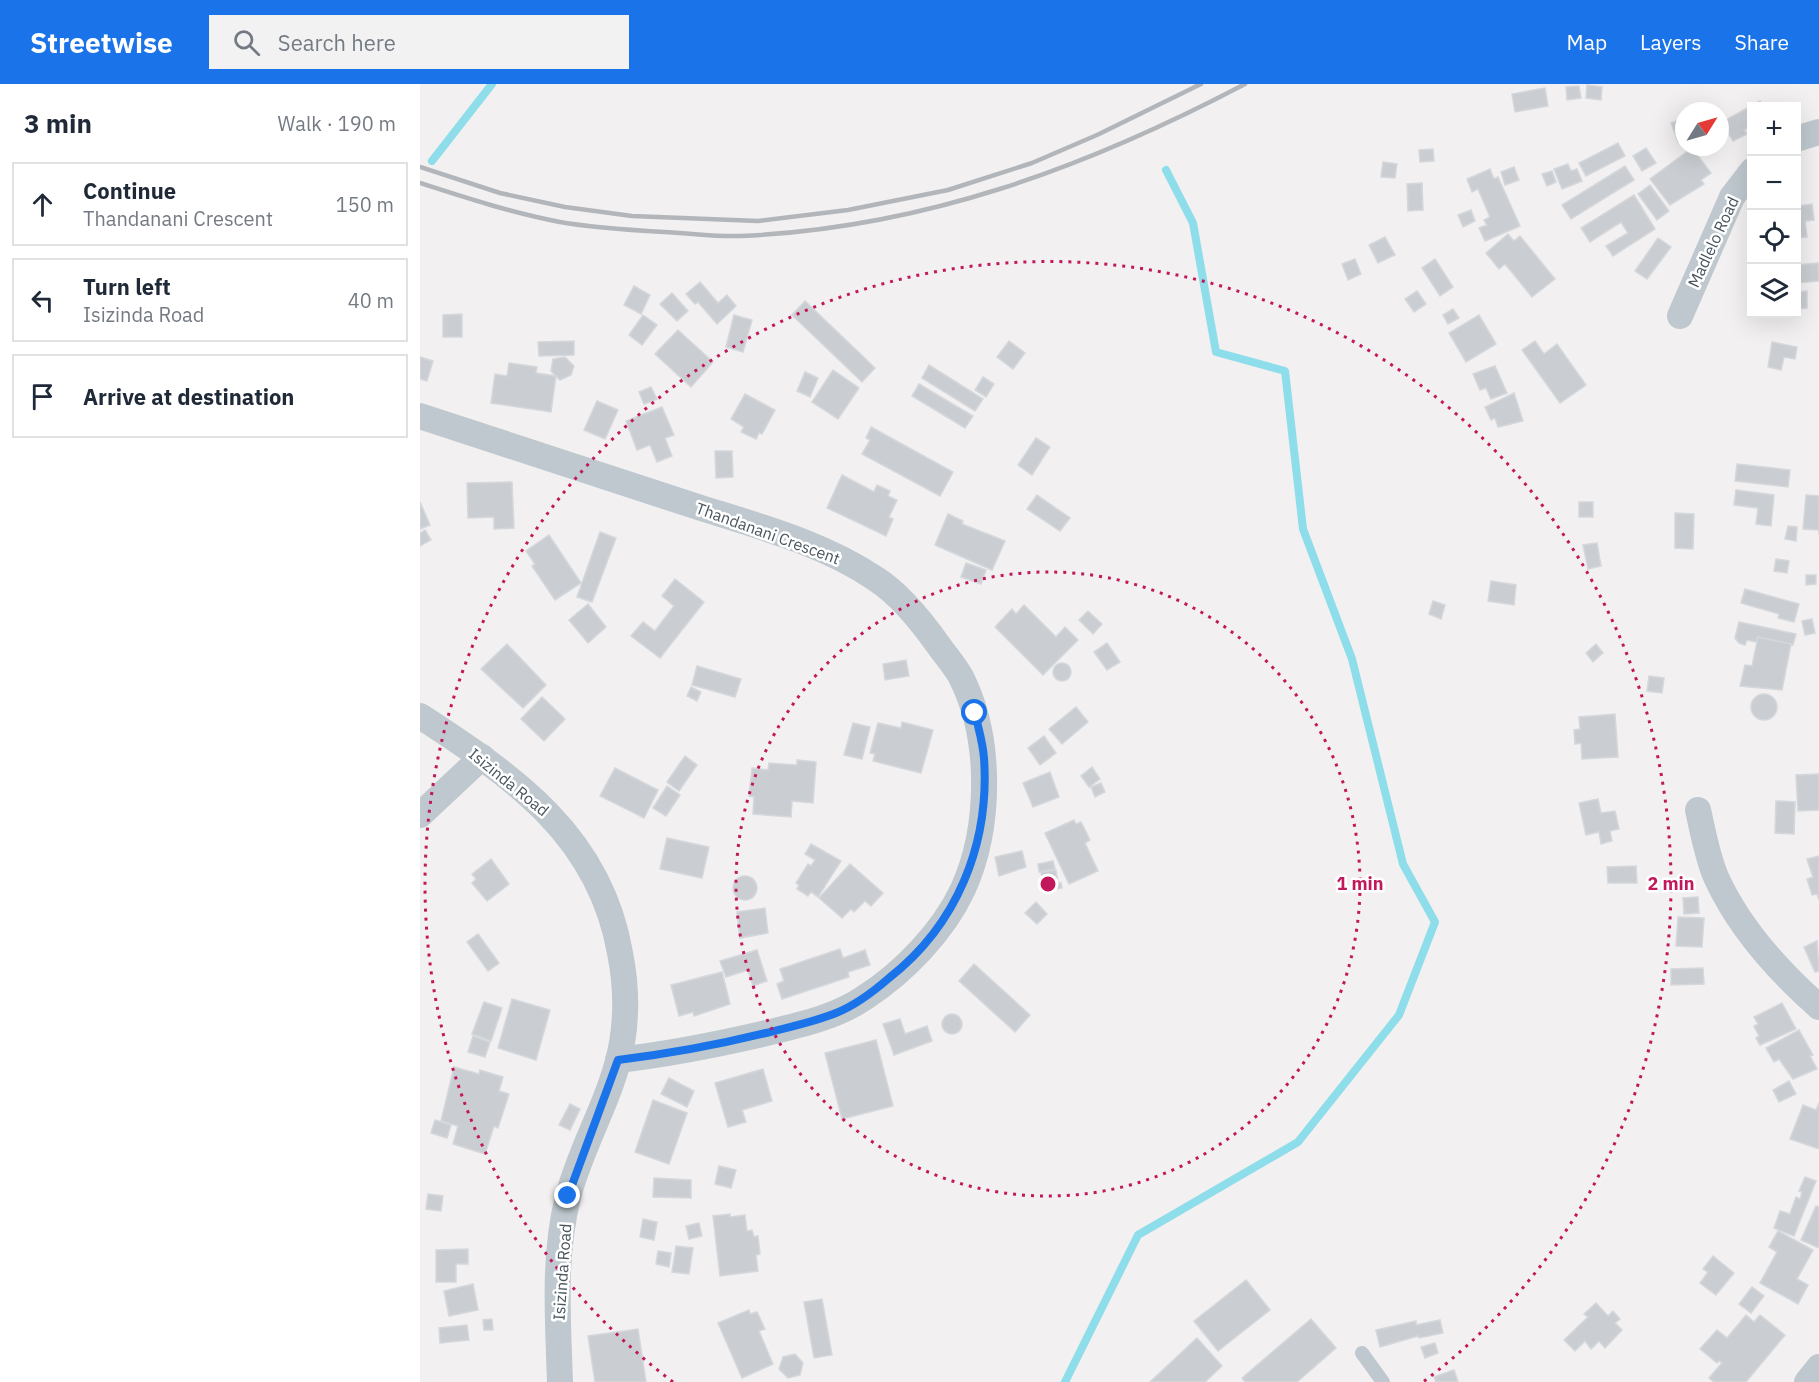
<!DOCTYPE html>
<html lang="en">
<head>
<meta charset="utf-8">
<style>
  :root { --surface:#fff; --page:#f2f2f3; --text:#1f2937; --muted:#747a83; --line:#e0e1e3; --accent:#1a73e8 }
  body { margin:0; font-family:"IBM Plex Sans",sans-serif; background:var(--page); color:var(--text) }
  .controls { position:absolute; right:18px; top:18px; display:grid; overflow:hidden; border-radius:0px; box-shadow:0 6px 24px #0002 }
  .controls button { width:54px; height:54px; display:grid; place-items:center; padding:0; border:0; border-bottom:2px solid var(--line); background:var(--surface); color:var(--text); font:30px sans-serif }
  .compass { position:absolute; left:1255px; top:18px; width:54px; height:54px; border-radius:50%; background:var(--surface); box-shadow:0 6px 24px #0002; rotate:53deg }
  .stop { position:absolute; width:18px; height:18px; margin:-14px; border:4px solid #1a73e8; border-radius:50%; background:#fff }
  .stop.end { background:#1a73e8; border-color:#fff; box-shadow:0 2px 6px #0008 }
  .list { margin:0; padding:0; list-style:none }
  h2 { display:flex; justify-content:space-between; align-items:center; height:78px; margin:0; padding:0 24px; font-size:26px }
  h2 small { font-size:20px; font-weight:400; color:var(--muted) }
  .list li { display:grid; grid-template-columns:39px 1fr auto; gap:18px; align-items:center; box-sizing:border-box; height:84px; margin:0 12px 12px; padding:0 12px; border:2px solid var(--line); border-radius:0px }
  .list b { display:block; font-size:22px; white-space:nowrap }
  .list p { margin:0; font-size:20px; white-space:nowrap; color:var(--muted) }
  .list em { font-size:20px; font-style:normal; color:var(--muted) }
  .icon { flex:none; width:33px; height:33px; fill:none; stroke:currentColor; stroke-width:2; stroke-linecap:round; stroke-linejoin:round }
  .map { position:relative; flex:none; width:1399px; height:1298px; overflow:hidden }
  header { display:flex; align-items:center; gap:36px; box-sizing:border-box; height:84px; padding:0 30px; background:var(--accent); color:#fff }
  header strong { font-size:28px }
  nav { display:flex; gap:33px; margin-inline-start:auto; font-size:21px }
  .search { width:420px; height:54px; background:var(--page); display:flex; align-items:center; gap:15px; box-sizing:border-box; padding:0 21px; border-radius:0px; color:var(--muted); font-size:22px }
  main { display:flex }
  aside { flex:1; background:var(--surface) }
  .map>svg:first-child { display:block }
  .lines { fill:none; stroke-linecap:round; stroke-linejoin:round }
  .stream { stroke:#8eddea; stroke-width:8 }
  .building { fill:#caced2; stroke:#d4d7db; stroke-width:1.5 }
  .service { stroke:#bec8ce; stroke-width:14 }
  .minor { stroke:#bec8ce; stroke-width:26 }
  .rail { stroke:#b2b6ba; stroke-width:4.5 }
  .route { stroke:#1a73e8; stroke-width:8 }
  .ring { fill:none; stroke:#c2185b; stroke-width:3; stroke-dasharray:3 6 }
  .labels { text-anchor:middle; stroke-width:5; stroke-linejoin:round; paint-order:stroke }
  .street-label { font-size:16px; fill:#48555d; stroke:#fff }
  .centre { fill:#c2185b; stroke:#fff; stroke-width:3 }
  .ring-label { font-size:18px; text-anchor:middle; font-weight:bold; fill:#c2185b; stroke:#fff; stroke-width:5; stroke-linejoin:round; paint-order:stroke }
</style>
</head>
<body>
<header>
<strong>Streetwise</strong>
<div class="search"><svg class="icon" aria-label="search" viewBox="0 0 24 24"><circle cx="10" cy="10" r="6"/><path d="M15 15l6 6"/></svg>Search here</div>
<nav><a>Map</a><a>Layers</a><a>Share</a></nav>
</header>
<main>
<aside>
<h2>3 min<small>Walk · 190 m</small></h2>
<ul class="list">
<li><svg class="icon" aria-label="ahead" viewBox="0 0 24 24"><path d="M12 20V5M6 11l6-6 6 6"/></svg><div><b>Continue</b><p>Thandanani Crescent</p></div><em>150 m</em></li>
<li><svg class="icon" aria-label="left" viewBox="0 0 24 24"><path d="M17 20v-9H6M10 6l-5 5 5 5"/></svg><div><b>Turn left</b><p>Isizinda Road</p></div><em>40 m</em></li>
<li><svg class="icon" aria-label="arrive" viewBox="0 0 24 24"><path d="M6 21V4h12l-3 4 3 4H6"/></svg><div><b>Arrive at destination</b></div></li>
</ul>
</aside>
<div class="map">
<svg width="1399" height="1298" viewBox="0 0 1399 1298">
  <rect width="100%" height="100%" fill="#f2f0f0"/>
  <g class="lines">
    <g class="stream">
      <polyline points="12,77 72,0"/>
      <polyline points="645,1298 718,1151 878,1058 979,931 1015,838 983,780 932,575 883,445 865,287 796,268 773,139 746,86"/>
    </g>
  </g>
  <g class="building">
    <polygon points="1167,1 1182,3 1181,16 1166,14"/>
    <polygon points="1159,2 1161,14 1147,16 1146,3"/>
    <polygon points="1125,4 1128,22 1095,28 1092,10"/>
    <polygon points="1340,17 1343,22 1332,22 1332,42 1324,46 1327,50 1313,57 1302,38"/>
    <polygon points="1264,34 1264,55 1258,58 1251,39"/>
    <polygon points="1198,59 1205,72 1166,92 1159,79"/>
    <polygon points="1226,64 1236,79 1222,87 1213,72"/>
    <polygon points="1272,64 1291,89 1281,96 1284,100 1250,121 1230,95"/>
    <polygon points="1013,65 1014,77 1000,78 999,66"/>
    <polygon points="963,78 977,80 975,94 961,93"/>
    <polygon points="1148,80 1151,87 1157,85 1162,97 1142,105 1134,85"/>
    <polygon points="1205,82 1214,96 1151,135 1142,121"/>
    <polygon points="1094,83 1099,96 1085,101 1081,88"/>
    <polygon points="1070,85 1074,95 1078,93 1100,142 1065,157 1059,144 1067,141 1064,136 1070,133 1058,105 1052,108 1047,95"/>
    <polygon points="1132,87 1136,98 1127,102 1122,90"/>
    <polygon points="1002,99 1003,126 988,127 987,100"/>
    <polygon points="1230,101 1249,127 1237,136 1218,110"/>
    <polygon points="1214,111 1235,145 1193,172 1186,162 1208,149 1201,138 1170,158 1161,144"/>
    <polygon points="1376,116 1379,122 1392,120 1394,136 1385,137 1387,153 1376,154"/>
    <polygon points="1051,126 1055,137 1043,143 1038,131"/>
    <polygon points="1088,150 1094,157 1100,152 1135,195 1112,213 1085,180 1079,185 1066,169"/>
    <polygon points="965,153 975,171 958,179 949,161"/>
    <polygon points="1238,154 1251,163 1227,195 1215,187"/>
    <polygon points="935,175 941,190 928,196 922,180"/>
    <polygon points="1015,175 1033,203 1020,212 1002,184"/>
    <polygon points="1398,179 1399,197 1376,199 1376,181"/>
    <polygon points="280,198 298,219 307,211 316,222 297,240 278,218 275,220 266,210"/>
    <polygon points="214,202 230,211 221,230 204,221"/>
    <polygon points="997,207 1006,220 994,228 985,215"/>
    <polygon points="1387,207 1387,224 1376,225 1376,208"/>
    <polygon points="252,209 268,227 257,237 240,220"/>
    <polygon points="385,217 455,284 442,298 372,231"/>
    <polygon points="1033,225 1039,234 1028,240 1023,231"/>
    <polygon points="42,230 42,253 23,253 23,231"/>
    <polygon points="223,231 237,241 222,261 209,251"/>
    <polygon points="314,231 332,236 323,268 306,263"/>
    <polygon points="1059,231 1076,260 1046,278 1029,249"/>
    <polygon points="258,246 293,278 271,303 235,270"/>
    <polygon points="154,257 154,271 119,272 118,258"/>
    <polygon points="589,257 605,269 593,285 577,273"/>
    <polygon points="1115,257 1124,270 1137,260 1166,301 1140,319 1102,266"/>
    <polygon points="1352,258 1377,263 1375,275 1364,273 1361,286 1348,283"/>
    <polygon points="0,273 13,277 7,297 0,295"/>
    <polygon points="145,273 154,282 151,291 140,296 131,287 133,275"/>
    <polygon points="89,279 117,283 116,289 136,292 131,328 71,319 75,290 87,292"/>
    <polygon points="509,281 563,315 555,327 502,294"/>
    <polygon points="1075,282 1087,309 1071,315 1066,304 1060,306 1053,290"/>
    <polygon points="413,286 439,304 418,335 392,318"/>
    <polygon points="385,288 398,294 390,313 377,307"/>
    <polygon points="563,293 574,300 566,313 555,306"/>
    <polygon points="499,300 553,332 545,344 492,312"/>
    <polygon points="231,303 237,315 224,320 219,308"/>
    <polygon points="1094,309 1103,337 1078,343 1075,334 1071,336 1065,323"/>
    <polygon points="325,310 355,326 342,350 339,349 336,355 321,348 324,343 311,335"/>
    <polygon points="177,317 198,326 185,355 164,346"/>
    <polygon points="242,323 254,351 245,354 252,372 237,378 230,361 217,366 206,337"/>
    <polygon points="451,343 533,388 520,412 442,370 450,356 446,354"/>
    <polygon points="616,354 630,363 612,391 598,381"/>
    <polygon points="295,367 312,367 313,393 296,394"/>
    <polygon points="1317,380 1370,386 1368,403 1315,397"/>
    <polygon points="422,391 454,408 457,401 470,407 468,412 477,416 469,433 473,435 466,452 407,424"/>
    <polygon points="92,398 94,444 74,445 74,433 48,434 47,399"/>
    <polygon points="1316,406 1354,411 1351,442 1336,440 1338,424 1314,421"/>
    <polygon points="617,411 650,434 640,447 607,425"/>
    <polygon points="1386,411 1399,412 1399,451 1399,446 1383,445"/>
    <polygon points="0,418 10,441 0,445"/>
    <rect x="1159" y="418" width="14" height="15"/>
    <polygon points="1255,429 1274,430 1273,465 1255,464"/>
    <polygon points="528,430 543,437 542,440 585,457 572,486 515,461"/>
    <polygon points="1368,442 1377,443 1376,457 1365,455"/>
    <polygon points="5,446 11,456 0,462 0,449"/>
    <polygon points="180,448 196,454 172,518 157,513"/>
    <polygon points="129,451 161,499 135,516 112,482 115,480 106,467"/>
    <polygon points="1177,459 1181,482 1168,485 1163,461"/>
    <polygon points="1356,475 1369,477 1367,489 1354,487"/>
    <polygon points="546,479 566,486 561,500 541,493"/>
    <polygon points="1386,491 1396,491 1396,500 1386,501"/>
    <polygon points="255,495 284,518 240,574 211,552 223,538 235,547 254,522 242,512"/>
    <polygon points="1071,497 1096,501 1094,521 1068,517"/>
    <polygon points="1325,505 1379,520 1374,538 1358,534 1359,530 1321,519"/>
    <polygon points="1013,517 1025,521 1021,535 1009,530"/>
    <polygon points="168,520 186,543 168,559 149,536"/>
    <polygon points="604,521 636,553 645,543 658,556 623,591 575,543 592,525 596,530"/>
    <polygon points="668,527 682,540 673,550 659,536"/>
    <polygon points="1392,535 1395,549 1385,551 1382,537"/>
    <polygon points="1319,538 1376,550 1373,561 1338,553 1337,558 1327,556 1325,561 1319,559 1315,554"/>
    <polygon points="1338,553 1371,560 1362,606 1320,602 1325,581 1332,582"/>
    <polygon points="687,559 700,578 687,586 674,568"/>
    <polygon points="87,560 126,601 103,624 61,585"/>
    <polygon points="1176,560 1183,569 1173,578 1166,569"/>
    <polygon points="486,576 489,592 465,596 463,580"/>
    <circle cx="642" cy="588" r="9"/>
    <polygon points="277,582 321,595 315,613 272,601"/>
    <polygon points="1229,592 1244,594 1242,609 1227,607"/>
    <polygon points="271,603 281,608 277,617 267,612"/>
    <circle cx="1344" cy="623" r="13"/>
    <polygon points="122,613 145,635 124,657 101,635"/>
    <polygon points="656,623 668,638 642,660 629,645"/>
    <polygon points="1195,630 1198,673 1162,675 1161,659 1155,660 1154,646 1160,645 1159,633"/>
    <polygon points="482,638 513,646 501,689 453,677 455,670 450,669 458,639 481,644"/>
    <polygon points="433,639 450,643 442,675 424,671"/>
    <polygon points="624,652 636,669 620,681 608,664"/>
    <polygon points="265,672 277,681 259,707 247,698"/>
    <polygon points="377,676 396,678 393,719 372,717 371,733 333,730 334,713 329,712 332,684 348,686 349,679 377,681"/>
    <polygon points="672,683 680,695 669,703 661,692"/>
    <polygon points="195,684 238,706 224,734 180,712"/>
    <polygon points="630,688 639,713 613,723 603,699"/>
    <polygon points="1399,690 1399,726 1378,727 1376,691"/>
    <polygon points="681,699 685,708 675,713 671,703"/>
    <polygon points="247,702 260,711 246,732 233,724"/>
    <polygon points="1178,715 1181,729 1195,727 1199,745 1190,747 1192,757 1181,760 1179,748 1166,751 1159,719"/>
    <polygon points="1356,717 1375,718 1374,750 1355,749"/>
    <polygon points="654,736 656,740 661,738 670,756 665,759 678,787 649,800 625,749"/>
    <polygon points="247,754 289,763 282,794 240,785"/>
    <polygon points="391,760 421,777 398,813 391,808 388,812 377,805 379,801 376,799 388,780 391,782 395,776 385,770"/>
    <polygon points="602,767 606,783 579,792 575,773"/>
    <polygon points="1399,772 1399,816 1397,810 1392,811 1387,795 1393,793 1387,775"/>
    <polygon points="71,775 89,800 67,817 52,799 56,795 52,790"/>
    <polygon points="633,777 635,785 619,788 618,780"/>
    <polygon points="430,780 463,809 451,822 445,817 434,828 431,825 422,834 399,814"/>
    <polygon points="1216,782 1217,799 1188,799 1187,783"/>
    <polygon points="636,786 638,799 641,799 642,804 631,806 630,801 623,802 621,788"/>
    <circle cx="325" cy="804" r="12"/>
    <polygon points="1278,813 1279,829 1264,830 1263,814"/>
    <polygon points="616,818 627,830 617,840 605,829"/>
    <polygon points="345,824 348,849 320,854 317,828"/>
    <polygon points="1258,833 1284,834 1282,863 1256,862"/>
    <polygon points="58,850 79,879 68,887 47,858"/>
    <polygon points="1397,857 1399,887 1395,888 1384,863"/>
    <polygon points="420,865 423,874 445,866 450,881 428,888 429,893 362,915 357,900 364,897 360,885"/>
    <polygon points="337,866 347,897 333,902 328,886 306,893 300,877"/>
    <polygon points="554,880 610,931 595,948 539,897"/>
    <polygon points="1283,884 1284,900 1251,901 1251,885"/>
    <polygon points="302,888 310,920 274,932 273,928 259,932 251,901"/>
    <polygon points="92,915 130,926 116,976 78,964"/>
    <polygon points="64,918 82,924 71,957 52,950"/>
    <polygon points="1362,919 1376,945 1340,961 1336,954 1339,952 1334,942 1338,940 1334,933"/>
    <circle cx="532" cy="940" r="10"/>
    <polygon points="480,935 485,950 507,942 512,957 474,971 463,940"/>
    <polygon points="1379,946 1393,971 1390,972 1397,985 1373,995 1359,975 1354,978 1346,964"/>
    <polygon points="53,952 70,958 65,973 48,968"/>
    <polygon points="456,956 473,1022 422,1035 405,969"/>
    <polygon points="34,983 59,990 60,986 83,993 79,1007 89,1010 78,1044 74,1042 65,1070 33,1060 38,1042 21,1037"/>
    <polygon points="343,985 352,1017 322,1026 326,1038 308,1043 295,999"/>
    <polygon points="249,994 274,1007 267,1023 241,1010"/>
    <polygon points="1369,997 1376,1010 1359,1018 1353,1006"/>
    <polygon points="233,1016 267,1029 249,1080 215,1068"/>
    <polygon points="1399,1019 1399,1065 1370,1055 1383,1021 1396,1026"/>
    <polygon points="150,1020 160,1025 150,1046 139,1041"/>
    <polygon points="15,1036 31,1041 27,1054 11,1049"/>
    <polygon points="299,1082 316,1086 311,1104 295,1100"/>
    <polygon points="1385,1093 1396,1097 1374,1152 1354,1144 1360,1127 1370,1130 1376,1113 1380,1115 1382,1108 1379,1107"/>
    <polygon points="234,1094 271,1096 271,1114 233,1113"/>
    <polygon points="8,1110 23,1112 21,1127 6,1125"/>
    <polygon points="1396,1122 1399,1123 1399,1164 1381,1156"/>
    <polygon points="310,1130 310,1133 325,1131 327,1147 332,1146 334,1153 338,1152 340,1170 336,1171 338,1187 300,1192 293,1132"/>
    <polygon points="223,1135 237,1138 234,1156 220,1153"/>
    <polygon points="279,1139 282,1152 269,1155 266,1142"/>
    <polygon points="1358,1147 1393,1166 1377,1195 1388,1201 1378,1220 1340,1199 1357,1168 1349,1163"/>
    <polygon points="256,1162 273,1164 269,1190 252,1188"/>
    <polygon points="48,1165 48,1180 36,1180 36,1198 16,1198 16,1166"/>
    <polygon points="238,1167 251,1169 249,1183 236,1180"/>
    <polygon points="1293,1172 1314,1189 1296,1211 1280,1199 1288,1188 1283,1185"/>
    <polygon points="826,1196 850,1226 798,1267 774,1237"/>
    <polygon points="53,1200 58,1226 29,1232 24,1207"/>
    <polygon points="1332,1203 1344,1212 1331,1229 1319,1220"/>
    <polygon points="402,1215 412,1271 394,1274 384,1218"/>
    <polygon points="1176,1219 1188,1232 1193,1227 1200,1235 1195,1239 1202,1246 1185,1264 1179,1257 1171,1265 1165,1257 1155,1267 1144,1256 1168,1233 1164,1230"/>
    <polygon points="329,1226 330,1230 337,1228 345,1245 339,1247 353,1280 322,1294 298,1239"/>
    <polygon points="1326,1231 1334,1238 1340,1231 1365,1251 1326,1298 1294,1298 1289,1294 1302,1279 1299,1277 1297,1279 1280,1265 1297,1246 1307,1254"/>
    <polygon points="72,1235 73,1246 64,1246 63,1236"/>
    <polygon points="891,1235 916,1264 877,1298 825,1298 822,1294"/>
    <polygon points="1020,1236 1023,1249 999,1254 998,1252 960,1263 956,1246 996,1237 996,1241"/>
    <polygon points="47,1241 49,1256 20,1259 19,1244"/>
    <polygon points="218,1245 226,1298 175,1298 168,1252"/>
    <polygon points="777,1254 802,1282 785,1298 730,1298"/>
    <polygon points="1015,1259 1018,1269 1005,1274 1001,1263"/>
    <polygon points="375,1270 383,1279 380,1291 368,1294 359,1285 363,1273"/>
    <polygon points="1034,1286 1038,1298 1016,1298 1014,1293"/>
  </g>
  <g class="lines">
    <polyline class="service" points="942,1269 963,1298"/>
    <g class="minor">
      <polyline points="1376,55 1399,48"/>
      <polyline points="1260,232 1312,113 1332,87"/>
      <path d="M 0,332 C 92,363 185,392 278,423 C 338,442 403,459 456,495 C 481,511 502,538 519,562 C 526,572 535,582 541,593 C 572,654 571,743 543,805 C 523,848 483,889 444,914 C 416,933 383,940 351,948 C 300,960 250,970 198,976"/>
      <path d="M 0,632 C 94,693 180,752 200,869 C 206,899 207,929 202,959 C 193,1012 161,1061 148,1113 C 133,1172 138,1237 140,1298"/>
      <path d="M 1278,726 C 1283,748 1287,772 1296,793 C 1319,844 1357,886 1399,923"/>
      <polyline points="0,731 62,673"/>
      <polyline points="1387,1298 1399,1283"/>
    </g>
    <g class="rail">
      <polyline points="0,83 80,109 145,123 212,132 338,137 428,126 528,106 612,79 677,51 781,0"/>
      <path d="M 0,99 C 46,114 93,129 140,138 C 174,144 209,146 244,148 C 269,149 296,153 321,152 C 503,144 665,84 825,0"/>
    </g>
  </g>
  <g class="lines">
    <path class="route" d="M 148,1112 L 198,976 C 248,970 297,961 346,949 C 369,943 394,938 416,929 C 436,921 453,908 469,894 C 537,841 570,760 564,674 C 563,659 558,643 555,629"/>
  </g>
  <g class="ring">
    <circle cx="628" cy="800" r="312"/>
    <path d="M253 1298A623 623 0 1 1 1003 1298"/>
  </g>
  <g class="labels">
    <g class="street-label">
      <text transform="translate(1293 158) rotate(-65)" y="6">Madlelo Road</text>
      <text transform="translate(348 449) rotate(20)" y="6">Thandanani Crescent</text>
      <text transform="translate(89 698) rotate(39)" y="6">Isizinda Road</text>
      <text transform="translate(142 1188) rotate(-86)" y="6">Isizinda Road</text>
    </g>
  </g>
  <circle cx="628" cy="800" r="9" class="centre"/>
  <g class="ring-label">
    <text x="940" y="806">1 min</text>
    <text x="1251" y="806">2 min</text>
  </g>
</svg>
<div class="controls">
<button>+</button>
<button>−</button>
<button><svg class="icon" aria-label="locate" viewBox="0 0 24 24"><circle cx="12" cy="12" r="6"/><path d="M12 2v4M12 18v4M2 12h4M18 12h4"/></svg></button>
<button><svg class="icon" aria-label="layers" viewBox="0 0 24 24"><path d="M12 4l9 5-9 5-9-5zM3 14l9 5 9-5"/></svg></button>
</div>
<svg class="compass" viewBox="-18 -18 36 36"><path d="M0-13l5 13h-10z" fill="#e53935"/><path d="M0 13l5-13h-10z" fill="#747a83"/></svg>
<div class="stop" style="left:555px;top:629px"></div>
<div class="stop end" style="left:148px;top:1112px"></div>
</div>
</main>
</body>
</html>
